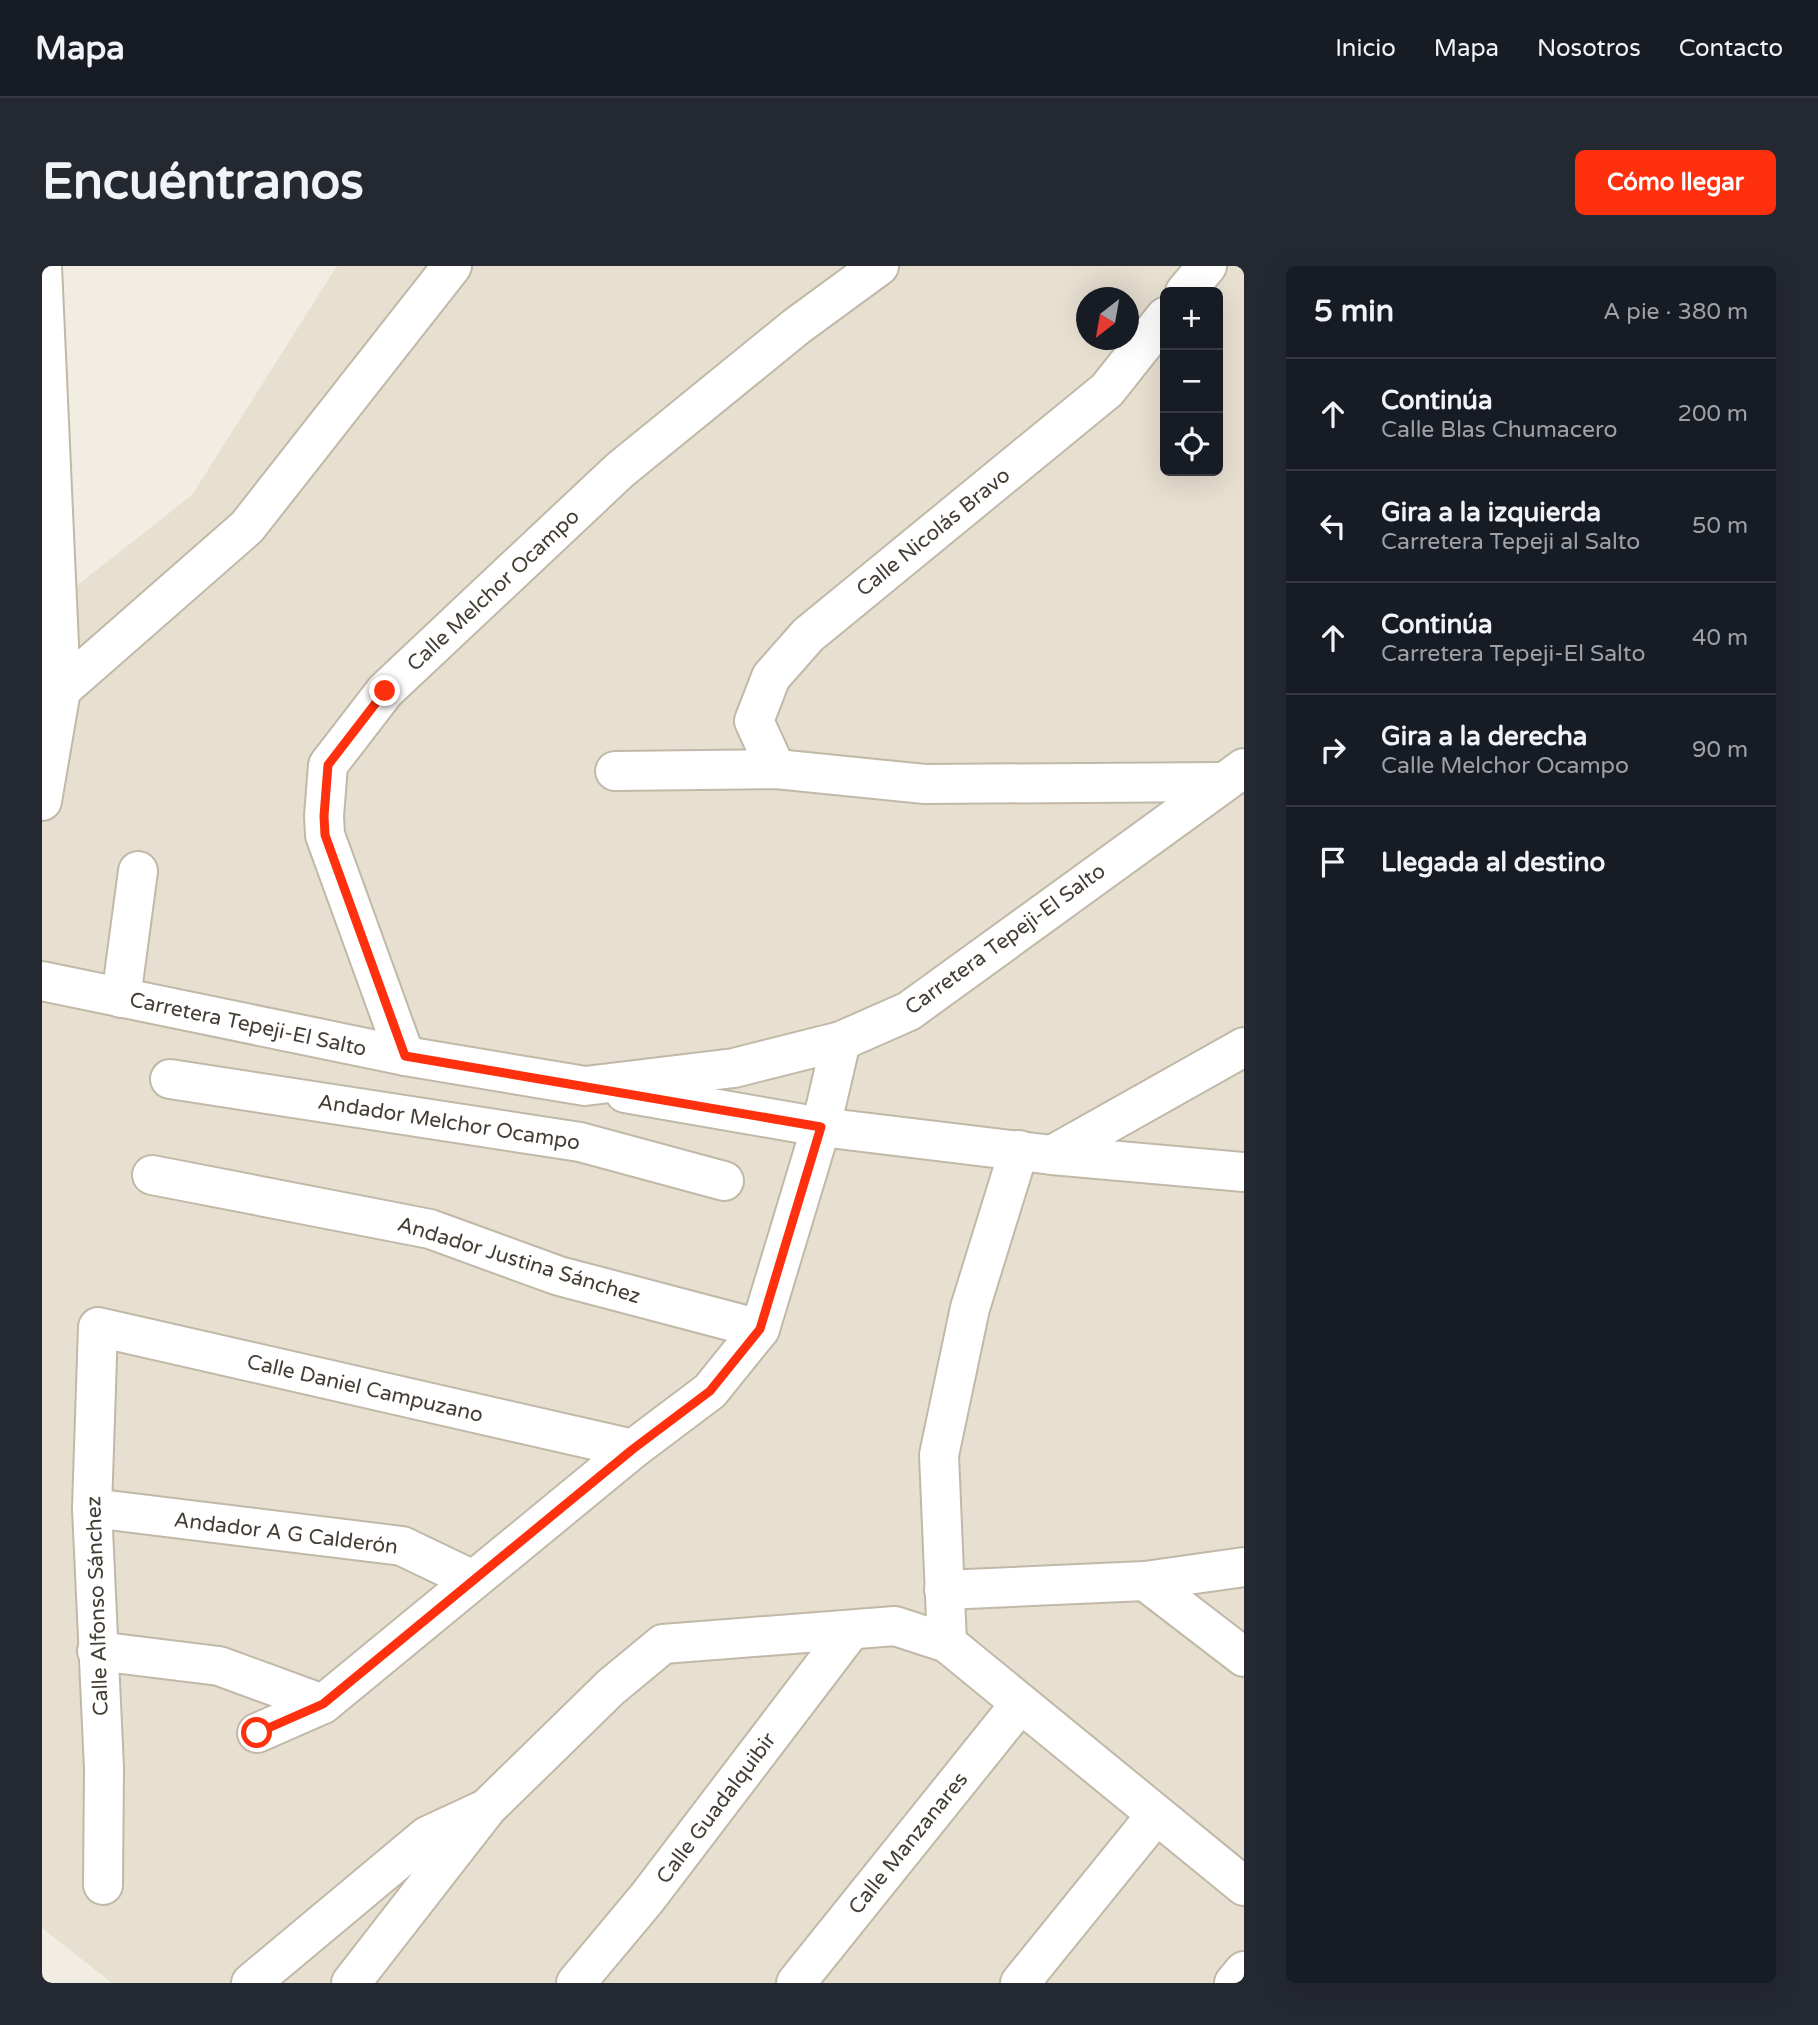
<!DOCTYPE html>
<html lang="es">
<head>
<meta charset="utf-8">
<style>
  :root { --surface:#171b24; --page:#242831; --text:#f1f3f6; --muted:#9ea1a6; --line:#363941; --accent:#ff300d }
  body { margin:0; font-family:"Varela Round",sans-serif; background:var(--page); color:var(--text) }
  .controls { position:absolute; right:21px; top:21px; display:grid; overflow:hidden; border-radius:10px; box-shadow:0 7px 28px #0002 }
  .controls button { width:63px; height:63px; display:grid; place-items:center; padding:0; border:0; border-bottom:2px solid var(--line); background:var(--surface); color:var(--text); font:35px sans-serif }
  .compass { position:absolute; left:1034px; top:21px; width:63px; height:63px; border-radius:50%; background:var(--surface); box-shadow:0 7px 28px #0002; rotate:211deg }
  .stop { position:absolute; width:21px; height:21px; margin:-16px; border:5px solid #ff300d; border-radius:50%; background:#fff }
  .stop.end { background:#ff300d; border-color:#fff; box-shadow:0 2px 7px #0008 }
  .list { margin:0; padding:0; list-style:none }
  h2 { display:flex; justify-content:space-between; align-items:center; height:91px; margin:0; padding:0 28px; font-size:30px }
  h2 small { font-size:23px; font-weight:400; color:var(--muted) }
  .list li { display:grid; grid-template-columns:46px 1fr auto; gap:21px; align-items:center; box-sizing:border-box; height:112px; padding:0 28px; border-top:2px solid var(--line) }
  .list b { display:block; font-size:26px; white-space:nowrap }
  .list p { margin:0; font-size:23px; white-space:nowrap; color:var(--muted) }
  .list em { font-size:23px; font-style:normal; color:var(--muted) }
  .icon { flex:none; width:38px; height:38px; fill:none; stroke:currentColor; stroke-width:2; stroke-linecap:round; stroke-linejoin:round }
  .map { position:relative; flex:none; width:1202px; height:1717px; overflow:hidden; border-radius:10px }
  header { display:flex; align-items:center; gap:42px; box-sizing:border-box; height:98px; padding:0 35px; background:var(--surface); border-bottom:2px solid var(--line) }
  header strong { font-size:33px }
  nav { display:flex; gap:38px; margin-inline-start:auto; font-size:24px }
  .intro { display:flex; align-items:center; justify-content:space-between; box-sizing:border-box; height:168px; padding:0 42px }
  h1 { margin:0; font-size:49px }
  .button { padding:18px 32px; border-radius:10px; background:var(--accent); color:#fff; font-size:24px; font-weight:700 }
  main { display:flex; gap:42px; padding:0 42px }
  aside { flex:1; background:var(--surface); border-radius:10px; box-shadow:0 7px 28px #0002 }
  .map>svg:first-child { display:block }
  .residential { fill:#e7dfd0; fill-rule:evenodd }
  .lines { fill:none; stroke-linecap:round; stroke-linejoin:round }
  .minor-casing { stroke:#c1b8a8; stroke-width:42 }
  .minor { stroke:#fff; stroke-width:38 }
  .route { stroke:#ff300d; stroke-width:9 }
  .labels { text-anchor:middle; stroke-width:5; stroke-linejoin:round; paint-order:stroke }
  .street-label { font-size:21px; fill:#443d33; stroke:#fff }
</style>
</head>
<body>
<header>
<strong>Mapa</strong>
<nav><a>Inicio</a><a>Mapa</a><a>Nosotros</a><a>Contacto</a></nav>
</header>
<div class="intro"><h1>Encuéntranos</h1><a class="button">Cómo llegar</a></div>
<main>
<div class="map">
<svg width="1202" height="1717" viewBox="0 0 1202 1717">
  <rect width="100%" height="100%" fill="#f2ede2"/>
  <path class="residential" d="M 295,0 L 1202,0 L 1202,1717 L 70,1717 L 0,1662 L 0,347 L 150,229 ZM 1123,26 L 1176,26 L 1176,205 L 1123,205 ZM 1044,32 L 1086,32 L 1086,74 L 1044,74 Z"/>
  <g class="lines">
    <g class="minor-casing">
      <g id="minor">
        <polyline points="0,0 19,424 0,535"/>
        <polyline points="1143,26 1165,0"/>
        <polyline points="19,424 205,261 410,0"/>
        <polyline points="734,503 712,455 729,411 766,369 1065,124 1123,51"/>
        <polyline points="573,505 734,503 883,518 1180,516"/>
        <polyline points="0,715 363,790 543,820 692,802 799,775 867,745 1202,502"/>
        <polyline points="79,732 96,605"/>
        <polyline points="363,790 283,569 282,550 286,499 343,425 578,204 755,60 837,0"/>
        <polyline points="128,813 538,876 682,915"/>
        <polyline points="583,827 779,861 1010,889 1202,906"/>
        <polyline points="1010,889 1202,781"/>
        <polyline points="110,909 388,963 517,1010 718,1063"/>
        <polyline points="50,1242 360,1280 431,1314"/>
        <polyline points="1103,1315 1202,1391"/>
        <polyline points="902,1324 1103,1315 1202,1301"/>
        <polyline points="905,1377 897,1189 928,1042 977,884"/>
        <polyline points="55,1385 177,1400 281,1438"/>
        <polyline points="215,1467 281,1438 591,1183 668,1125 718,1063 779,861 799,775"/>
        <polyline points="61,1619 62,1502 50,1242 56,1061 591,1183"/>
        <polyline points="209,1717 385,1570 439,1545"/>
        <polyline points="309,1717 445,1542 569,1421 621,1378 853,1360 905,1377 1202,1620"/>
        <polyline points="534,1717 605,1632 809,1364"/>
        <polyline points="754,1717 978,1438"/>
        <polyline points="978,1717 1114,1549"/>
        <polyline points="1192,1717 1202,1705"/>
      </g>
    </g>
    <use href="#minor" class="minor"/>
  </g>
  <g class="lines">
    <polyline class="route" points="215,1467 281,1438 591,1183 668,1125 718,1063 779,861 363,790 283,569 282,550 286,499 343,425"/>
  </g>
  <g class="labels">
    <g class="street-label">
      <text transform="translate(891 266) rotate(-39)" y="7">Calle Nicolás Bravo</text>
      <text transform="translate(451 324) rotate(-43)" y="7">Calle Melchor Ocampo</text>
      <text transform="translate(963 673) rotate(-36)" y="7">Carretera Tepeji-El Salto</text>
      <text transform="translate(206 758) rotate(12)" y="7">Carretera Tepeji-El Salto</text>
      <text transform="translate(407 856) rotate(9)" y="7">Andador Melchor Ocampo</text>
      <text transform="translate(477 994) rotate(17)" y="7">Andador Justina Sánchez</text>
      <text transform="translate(323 1122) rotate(13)" y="7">Calle Daniel Campuzano</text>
      <text transform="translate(244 1267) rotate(7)" y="7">Andador A G Calderón</text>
      <text transform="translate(55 1340) rotate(-92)" y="7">Calle Alfonso Sánchez</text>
      <text transform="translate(674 1542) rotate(-53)" y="7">Calle Guadalquibir</text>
      <text transform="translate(866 1577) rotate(-51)" y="7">Calle Manzanares</text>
    </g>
  </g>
</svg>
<div class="controls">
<button>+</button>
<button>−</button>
<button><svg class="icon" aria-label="locate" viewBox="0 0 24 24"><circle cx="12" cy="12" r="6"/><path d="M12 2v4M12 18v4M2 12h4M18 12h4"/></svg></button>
</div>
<svg class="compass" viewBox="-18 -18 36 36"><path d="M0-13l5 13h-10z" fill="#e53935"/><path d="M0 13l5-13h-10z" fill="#9ea1a6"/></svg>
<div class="stop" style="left:215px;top:1467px"></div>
<div class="stop end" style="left:343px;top:425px"></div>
</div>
<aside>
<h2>5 min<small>A pie · 380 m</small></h2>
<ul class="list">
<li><svg class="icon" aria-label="ahead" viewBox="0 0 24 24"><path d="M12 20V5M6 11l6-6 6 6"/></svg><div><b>Continúa</b><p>Calle Blas Chumacero</p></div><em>200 m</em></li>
<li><svg class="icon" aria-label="left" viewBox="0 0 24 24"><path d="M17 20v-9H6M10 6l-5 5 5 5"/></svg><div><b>Gira a la izquierda</b><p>Carretera Tepeji al Salto</p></div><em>50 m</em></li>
<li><svg class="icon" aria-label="ahead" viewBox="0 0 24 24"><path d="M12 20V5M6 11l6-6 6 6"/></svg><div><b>Continúa</b><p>Carretera Tepeji-El Salto</p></div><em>40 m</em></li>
<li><svg class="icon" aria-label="right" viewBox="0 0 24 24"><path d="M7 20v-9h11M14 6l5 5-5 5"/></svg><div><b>Gira a la derecha</b><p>Calle Melchor Ocampo</p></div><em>90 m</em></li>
<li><svg class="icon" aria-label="arrive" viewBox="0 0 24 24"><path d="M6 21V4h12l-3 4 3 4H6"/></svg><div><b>Llegada al destino</b></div></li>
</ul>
</aside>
</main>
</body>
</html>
